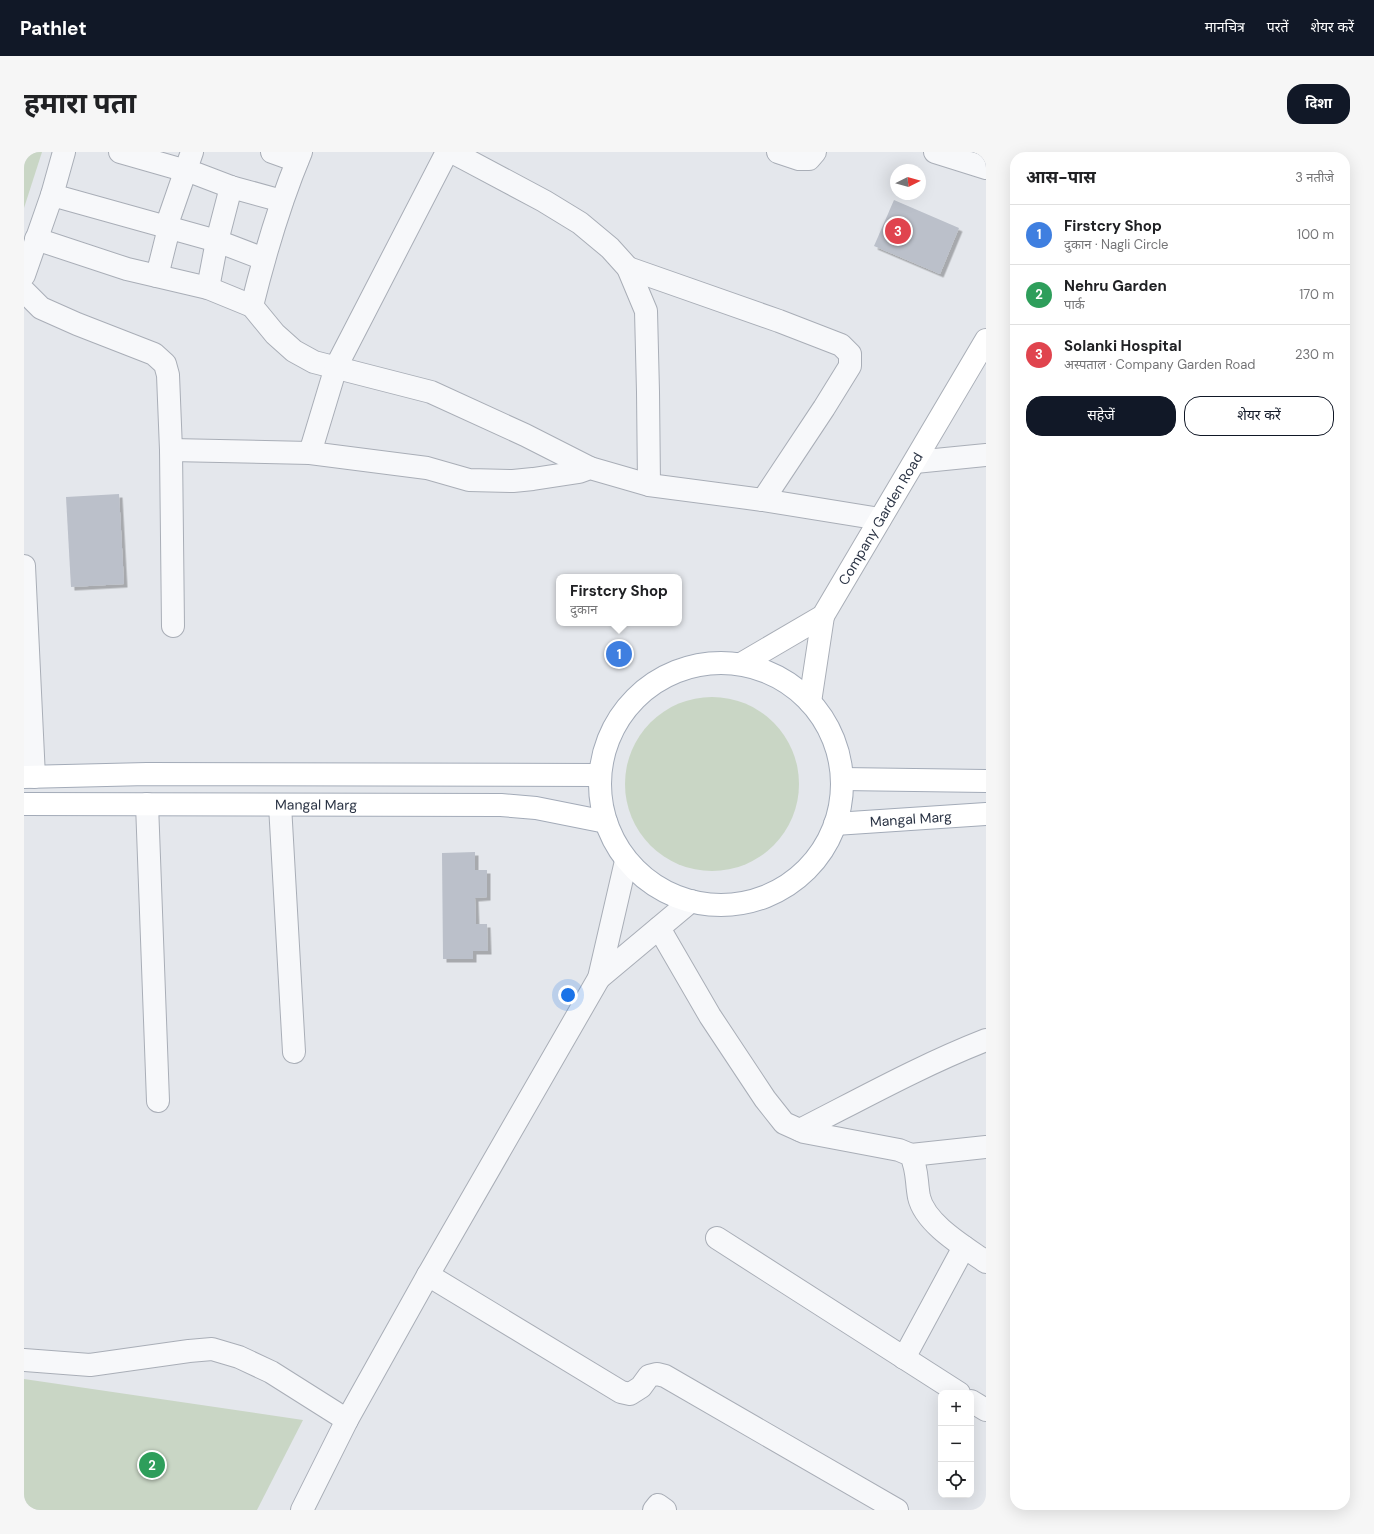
<!DOCTYPE html>
<html lang="hi">
<head>
<meta charset="utf-8">
<style>
  :root { --surface:#fff; --page:#f6f6f6; --text:#202124; --muted:#757577; --line:#e0e0e0; --accent:#111827 }
  body { margin:0; font-family:"DM Sans","Noto Sans Devanagari",sans-serif; background:var(--page); color:var(--text) }
  .controls { position:absolute; right:12px; bottom:12px; display:grid; overflow:hidden; border-radius:8px; box-shadow:0 4px 16px #0002 }
  .controls button { width:36px; height:36px; display:grid; place-items:center; padding:0; border:0; border-bottom:1px solid var(--line); background:var(--surface); color:var(--text); font:20px sans-serif }
  .compass { position:absolute; left:866px; top:12px; width:36px; height:36px; border-radius:50%; background:var(--surface); box-shadow:0 4px 16px #0002; rotate:85deg }
  .you { position:absolute; left:544px; top:843px; width:14px; height:14px; margin:-10px; border:3px solid #fff; border-radius:50%; background:#1a73e8; box-shadow:0 0 0 6px #1a73e833 }
  .badge { display:grid; place-items:center; width:26px; height:26px; border-radius:50%; background:var(--accent); color:#fff; font-size:13px; font-weight:700 }
  .pin { position:absolute; translate:-50% -50%; border:2px solid #fff; box-shadow:0 1px 4px #0006 }
  .popup { position:absolute; left:532px; top:422px; width:126px; height:52px; box-sizing:border-box; display:grid; place-content:center; border-radius:8px; background:var(--surface); filter:drop-shadow(0 1px 3px #0005); font-size:13px; white-space:nowrap; color:var(--muted) }
  .popup b { font-size:15px; color:var(--text) }
  .popup::after { content:''; position:absolute; left:50%; top:100%; margin-left:-8px; border:8px solid transparent; border-top-color:var(--surface) }
  .list { margin:0; padding:0; list-style:none }
  h2 { display:flex; justify-content:space-between; align-items:center; height:52px; margin:0; padding:0 16px; font-size:17px }
  h2 small { font-size:13px; font-weight:400; color:var(--muted) }
  .list li { display:grid; grid-template-columns:26px 1fr auto; gap:12px; align-items:center; box-sizing:border-box; height:60px; padding:0 16px; border-top:1px solid var(--line) }
  .list b { display:block; font-size:15px; white-space:nowrap }
  .list p { margin:0; font-size:13px; white-space:nowrap; color:var(--muted) }
  .list em { font-size:13px; font-style:normal; color:var(--muted) }
  .actions { display:flex; gap:8px; padding:12px 16px }
  .actions a { flex:1; padding:9px 0; border:1px solid var(--accent); border-radius:16px; text-align:center; font-size:14px; color:var(--accent) }
  .actions .main { background:var(--accent); color:#fff }
  .icon { flex:none; width:22px; height:22px; fill:none; stroke:currentColor; stroke-width:2; stroke-linecap:round; stroke-linejoin:round }
  .map { position:relative; flex:none; width:962px; height:1358px; overflow:hidden; border-radius:16px }
  header { display:flex; align-items:center; gap:24px; box-sizing:border-box; height:56px; padding:0 20px; background:var(--accent); color:#fff }
  header strong { font-size:19px }
  nav { display:flex; gap:22px; margin-inline-start:auto; font-size:14px }
  .intro { display:flex; align-items:center; justify-content:space-between; box-sizing:border-box; height:96px; padding:0 24px }
  h1 { margin:0; font-size:28px }
  .button { padding:10px 18px; border-radius:16px; background:var(--accent); color:#fff; font-size:14px; font-weight:700 }
  main { display:flex; gap:24px; padding:0 24px }
  aside { flex:1; background:var(--surface); border-radius:16px; box-shadow:0 4px 16px #0002 }
  .map>svg:first-child { display:block }
  .green { fill:#c9d6c5 }
  .building { fill:#bbc0ca; filter:url(#shadow) }
  .lines { fill:none; stroke-linecap:round; stroke-linejoin:round }
  .minor-casing { stroke:#a9aeb7; stroke-width:24 }
  .tertiary-casing { stroke:#a9aeb7; stroke-width:24 }
  .secondary-casing { stroke:#a9aeb7; stroke-width:24 }
  .primary-casing { stroke:#a3abb8; stroke-width:24 }
  .minor { stroke:#f7f8fa; stroke-width:22 }
  .tertiary { stroke:#f7f8fa; stroke-width:22 }
  .secondary { stroke:#fff; stroke-width:22 }
  .primary { stroke:#fff; stroke-width:22 }
  .labels { text-anchor:middle; stroke-width:3; stroke-linejoin:round; paint-order:stroke }
  .street-label { font-size:14px; fill:#2b3445; stroke:#f4f6f9 }
</style>
</head>
<body>
<header>
<strong>Pathlet</strong>
<nav><a>मानचित्र</a><a>परतें</a><a>शेयर करें</a></nav>
</header>
<div class="intro"><h1>हमारा पता</h1><a class="button">दिशा</a></div>
<main>
<div class="map">
<svg width="962" height="1358" viewBox="0 0 962 1358">
  <defs>
    <filter id="shadow"><feDropShadow dx="3.5" dy="3.5" stdDeviation="0" flood-color="#0004"/></filter>
  </defs>
  <rect width="100%" height="100%" fill="#e4e7ec"/>
  <g class="green">
    <polygon points="0,0 18,0 0,56"/>
    <circle cx="688" cy="632" r="87"/>
    <polygon points="0,1227 279,1268 233,1358 0,1358"/>
  </g>
  <g class="building">
    <polygon points="870,48 935,76 916,122 850,94"/>
    <polygon points="95,342 100,432 47,435 42,345"/>
    <polygon points="451,700 451,718 463,718 463,745 451,746 452,772 463,772 464,799 449,799 449,807 419,807 418,701"/>
  </g>
  <g class="lines">
    <g class="minor-casing">
      <g id="minor">
        <polyline points="96,0 173,22 207,35 258,49"/>
        <polyline points="248,0 273,9"/>
        <polyline points="428,0 520,49 556,71 586,96 604,116 622,159 624,240 625,333"/>
        <polyline points="754,0 775,7 785,7 791,0"/>
        <polyline points="911,0 962,16"/>
        <polyline points="28,43 193,89 240,107"/>
        <polyline points="12,87 103,117 184,136 228,154 251,182 270,199 290,210 407,240 501,283 566,316"/>
        <polyline points="604,116 755,169 817,193 826,202 826,214 800,256 739,348"/>
        <polyline points="0,123 28,43 40,0"/>
        <polyline points="133,124 143,84 142,75 168,0"/>
        <polyline points="184,136 193,89 207,35"/>
        <polyline points="0,139 17,156 53,172 130,202 141,212 144,223 147,298 149,474"/>
        <path d="M 228,154 C 241,101 256,50 277,0"/>
        <polyline points="147,298 286,301 403,316 445,328 489,329 509,327 555,320 566,316 625,333 739,348 856,367"/>
        <polyline points="286,301 312,215 423,0"/>
        <polyline points="891,310 962,303"/>
        <polyline points="0,414 10,625"/>
        <polyline points="123,652 134,949"/>
        <polyline points="256,653 270,900"/>
        <path d="M 635,776 L 686,864 L 741,947 L 760,971 L 780,980 L 875,998 L 887,1003 C 894,1019 892,1029 895,1045 C 901,1072 941,1095 962,1110"/>
        <path d="M 776,978 C 837,947 898,913 962,888"/>
        <polyline points="887,1003 962,995"/>
        <polyline points="693,1086 935,1241"/>
        <polyline points="404,1123 597,1240 606,1242 617,1235 625,1224 633,1222 641,1224 873,1358"/>
        <polyline points="880,1206 940,1095"/>
        <polyline points="0,1208 66,1213 165,1199 188,1197 215,1205 247,1220 323,1268"/>
        <polyline points="947,1249 962,1258"/>
        <polyline points="630,1358 634,1353 641,1358"/>
      </g>
    </g>
    <g class="tertiary-casing">
      <g id="tertiary">
        <polyline points="575,826 667,749"/>
        <polyline points="278,1358 323,1268 404,1123 575,826 602,709"/>
      </g>
    </g>
    <g class="secondary-casing">
      <g id="secondary">
        <path id="s1" d="M 717,512 L 799,464 L 962,188"/>
        <polyline points="786,550 799,464"/>
      </g>
    </g>
    <g class="primary-casing">
      <g id="primary">
        <circle cx="697" cy="632" r="121"/>
        <polyline points="0,625 123,622 575,623"/>
        <polyline points="818,627 962,629"/>
        <path id="s2" d="M 0,652 L 477,653 L 512,656 L 582,670"/>
        <path id="s3" d="M 811,672 L 962,662"/>
      </g>
    </g>
    <use href="#minor" class="minor"/>
    <use href="#tertiary" class="tertiary"/>
    <use href="#secondary" class="secondary"/>
    <use href="#primary" class="primary"/>
  </g>
  <g class="labels">
    <g class="street-label">
      <text dy="5" stroke="none"><textPath href="#s1" startOffset="208">Company Garden Road</textPath></text>
      <text dy="5" stroke="none"><textPath href="#s2" startOffset="292">Mangal Marg</textPath></text>
      <text dy="5" stroke="none"><textPath href="#s3" startOffset="76">Mangal Marg</textPath></text>
    </g>
  </g>
</svg>
<div class="controls">
<button>+</button>
<button>−</button>
<button><svg class="icon" aria-label="locate" viewBox="0 0 24 24"><circle cx="12" cy="12" r="6"/><path d="M12 2v4M12 18v4M2 12h4M18 12h4"/></svg></button>
</div>
<svg class="compass" viewBox="-18 -18 36 36"><path d="M0-13l5 13h-10z" fill="#e53935"/><path d="M0 13l5-13h-10z" fill="#757577"/></svg>
<div class="you"></div>
<div class="pin badge" style="left:595px;top:502px;background:#3f7fe0">1</div>
<div class="popup"><b>Firstcry Shop</b>दुकान</div>
<div class="pin badge" style="left:128px;top:1313px;background:#2e9e5b">2</div>
<div class="pin badge" style="left:874px;top:79px;background:#e0444e">3</div>
</div>
<aside>
<h2>आस-पास<small>3 नतीजे</small></h2>
<ul class="list">
<li><span class="badge" style="background:#3f7fe0">1</span><div><b>Firstcry Shop</b><p>दुकान · Nagli Circle</p></div><em>100 m</em></li>
<li><span class="badge" style="background:#2e9e5b">2</span><div><b>Nehru Garden</b><p>पार्क</p></div><em>170 m</em></li>
<li><span class="badge" style="background:#e0444e">3</span><div><b>Solanki Hospital</b><p>अस्पताल · Company Garden Road</p></div><em>230 m</em></li>
</ul>
<div class="actions"><a class="main">सहेजें</a><a>शेयर करें</a></div>
</aside>
</main>
</body>
</html>
